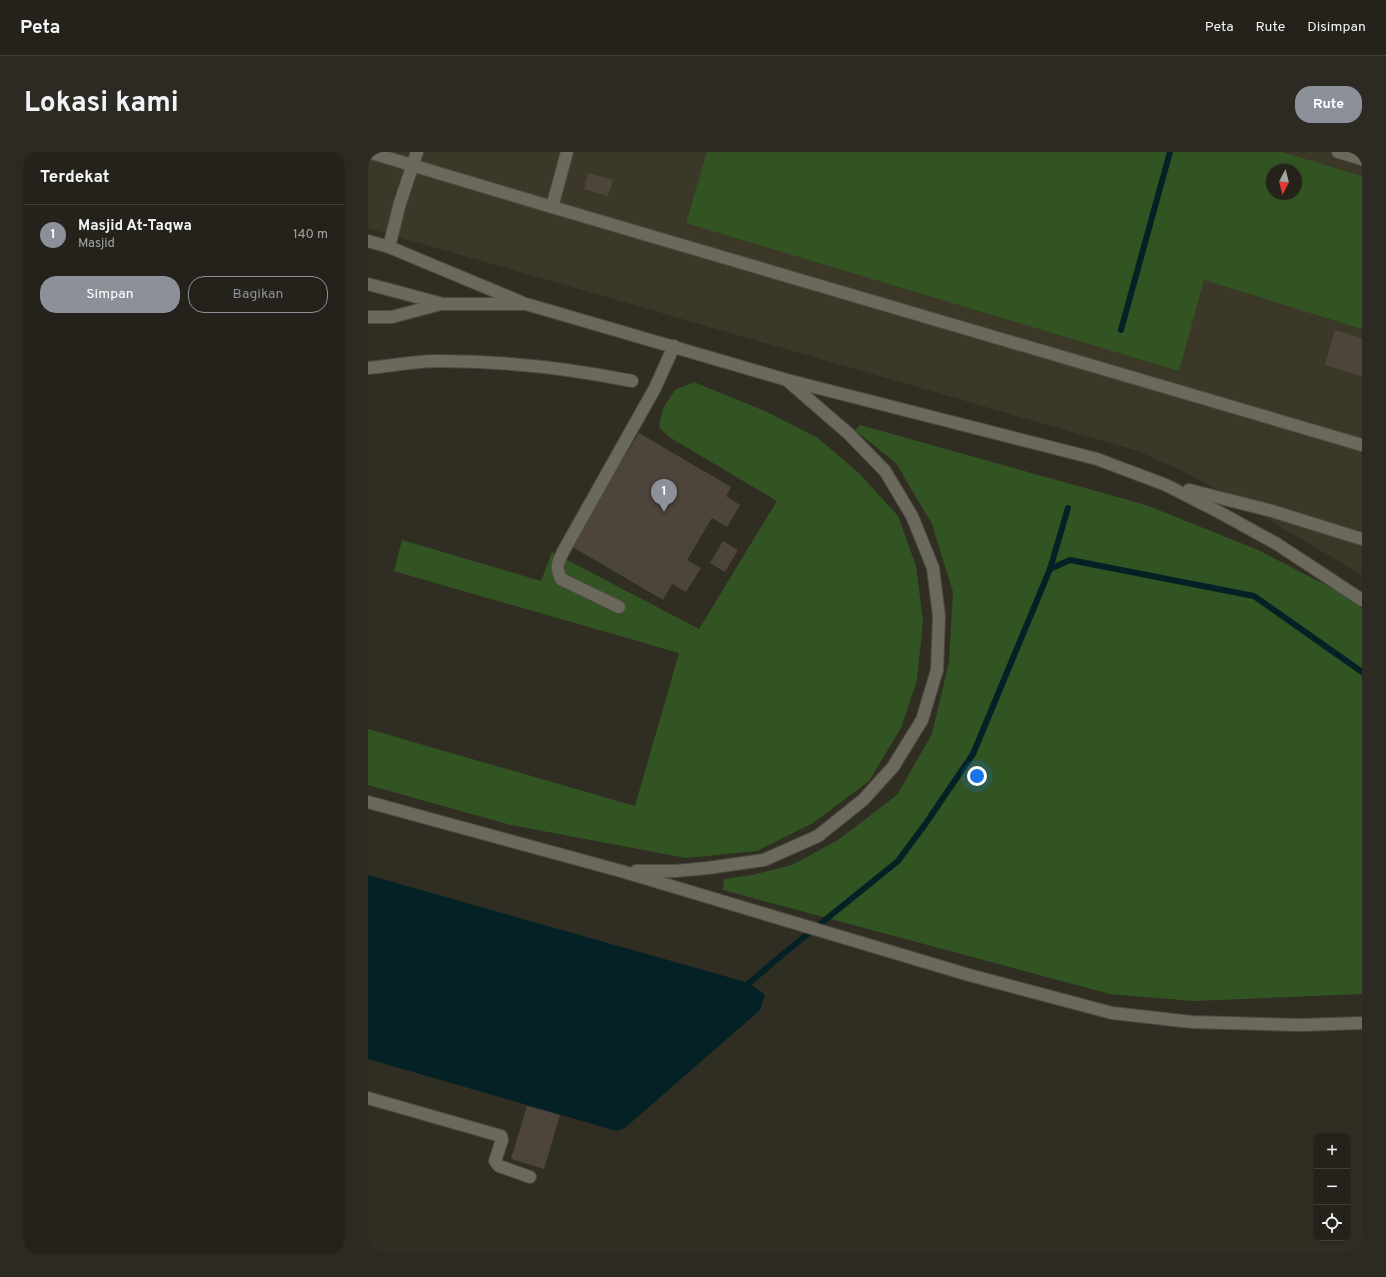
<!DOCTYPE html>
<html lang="id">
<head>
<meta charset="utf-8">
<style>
  :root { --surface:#24221a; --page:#2c2a23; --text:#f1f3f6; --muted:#a3a4a2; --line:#413f39; --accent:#8c9099 }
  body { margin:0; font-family:Overpass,sans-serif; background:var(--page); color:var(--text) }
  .controls { position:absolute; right:12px; bottom:12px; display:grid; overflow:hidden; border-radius:8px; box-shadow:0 1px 3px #0004 }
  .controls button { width:36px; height:36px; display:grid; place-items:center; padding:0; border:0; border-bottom:1px solid var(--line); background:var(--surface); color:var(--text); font:20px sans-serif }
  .compass { position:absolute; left:898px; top:12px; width:36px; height:36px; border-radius:50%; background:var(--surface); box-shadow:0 1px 3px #0004; rotate:187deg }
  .you { position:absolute; left:609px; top:624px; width:14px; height:14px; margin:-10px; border:3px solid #fff; border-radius:50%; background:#1a73e8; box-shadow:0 0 0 6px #1a73e833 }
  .badge { display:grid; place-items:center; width:26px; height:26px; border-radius:50%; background:var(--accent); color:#fff; font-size:13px; font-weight:700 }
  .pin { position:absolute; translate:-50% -33px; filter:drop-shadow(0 1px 2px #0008) }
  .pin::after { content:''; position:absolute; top:21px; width:14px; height:12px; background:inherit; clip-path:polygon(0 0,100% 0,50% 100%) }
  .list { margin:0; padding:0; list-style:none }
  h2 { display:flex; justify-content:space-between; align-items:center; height:52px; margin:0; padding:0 16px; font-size:17px }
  h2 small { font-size:13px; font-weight:400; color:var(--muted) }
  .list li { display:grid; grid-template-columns:26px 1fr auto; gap:12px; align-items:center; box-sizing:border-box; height:60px; padding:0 16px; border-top:1px solid var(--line) }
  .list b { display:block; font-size:15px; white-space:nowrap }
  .list p { margin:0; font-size:13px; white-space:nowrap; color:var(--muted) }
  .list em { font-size:13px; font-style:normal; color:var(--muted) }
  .actions { display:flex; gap:8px; padding:12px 16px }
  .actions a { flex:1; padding:9px 0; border:1px solid var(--accent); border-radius:16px; text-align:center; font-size:14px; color:var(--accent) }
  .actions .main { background:var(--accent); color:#fff }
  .icon { flex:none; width:22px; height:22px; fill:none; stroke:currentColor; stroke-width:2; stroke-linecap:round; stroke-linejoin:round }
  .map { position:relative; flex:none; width:994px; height:1101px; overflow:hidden; border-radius:16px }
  header { display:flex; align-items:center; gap:24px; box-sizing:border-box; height:56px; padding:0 20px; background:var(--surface); border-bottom:1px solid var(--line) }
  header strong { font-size:19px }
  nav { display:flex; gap:22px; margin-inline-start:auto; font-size:14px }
  .intro { display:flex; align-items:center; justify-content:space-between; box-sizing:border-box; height:96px; padding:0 24px }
  h1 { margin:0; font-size:28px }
  .button { padding:10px 18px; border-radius:16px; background:var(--accent); color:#fff; font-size:14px; font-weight:700 }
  main { display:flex; gap:24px; padding:0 24px }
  aside { flex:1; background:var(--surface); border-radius:16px; box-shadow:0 1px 3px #0004 }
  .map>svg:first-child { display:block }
  .built { fill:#3c3827; fill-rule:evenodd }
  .green { fill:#325422; fill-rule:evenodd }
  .water { fill:#042126 }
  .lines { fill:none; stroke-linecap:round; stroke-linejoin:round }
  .stream { stroke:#042126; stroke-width:6 }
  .building { fill:#4d443b }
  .minor-casing { stroke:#4c4a41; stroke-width:14 }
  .minor { stroke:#6b695c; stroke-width:12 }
</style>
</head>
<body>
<header>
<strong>Peta</strong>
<nav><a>Peta</a><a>Rute</a><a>Disimpan</a></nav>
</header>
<div class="intro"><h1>Lokasi kami</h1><a class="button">Rute</a></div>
<main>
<aside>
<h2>Terdekat<small></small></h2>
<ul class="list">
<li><span class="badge">1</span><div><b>Masjid At-Taqwa</b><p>Masjid</p></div><em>140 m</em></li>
</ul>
<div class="actions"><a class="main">Simpan</a><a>Bagikan</a></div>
</aside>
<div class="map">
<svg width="994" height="1101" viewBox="0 0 994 1101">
  <rect width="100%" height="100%" fill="#302e23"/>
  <path class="built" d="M 0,0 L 994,0 L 994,423 L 854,340 L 816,320 L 770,299 L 0,76 ZM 904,18 L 928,18 L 928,42 L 904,42 Z"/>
  <g class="green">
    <path d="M 339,0 L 914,0 L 994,24 L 994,177 L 836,128 L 811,219 L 318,71 ZM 904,18 L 928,18 L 928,42 L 904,42 Z"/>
    <polygon points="326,230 399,260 450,286 492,322 530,364 548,414 555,469 549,528 533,576 501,629 445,671 389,699 318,706 143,673 0,633 0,577 267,654 311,501 26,419 34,388 173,429 184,400 331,477 409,349 301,285 291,275 295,256 307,238"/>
    <polygon points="492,273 778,353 890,398 966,437 994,456 994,842 826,849 742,842 355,738 356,727 384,723 424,713 470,688 529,643 564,582 581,510 585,440 564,372 528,311 487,278"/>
  </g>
  <polygon class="water" points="0,723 381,831 397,843 392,858 258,975 249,979 0,907"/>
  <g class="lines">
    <g class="stream">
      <polyline points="753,178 802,0"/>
      <polyline points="682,417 702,408 886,444 994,520"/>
      <polyline points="381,831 420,798 530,709 558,671 605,602 682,417 700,356"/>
    </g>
  </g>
  <g class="building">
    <polygon points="220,21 245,28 240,44 216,37"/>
    <polygon points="967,178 994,186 994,224 957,213"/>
    <polygon points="271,281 363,335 358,344 372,353 359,375 344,366 319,408 333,416 318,440 304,432 295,448 203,394"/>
    <polygon points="355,389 370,398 357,420 342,411"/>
    <polygon points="159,954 192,963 176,1017 143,1007"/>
  </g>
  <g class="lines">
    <g class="minor-casing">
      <g id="minor">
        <polyline points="0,0 184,55 994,293"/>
        <polyline points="970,0 994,7"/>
        <polyline points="184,55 199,0"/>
        <polyline points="0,89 21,95 153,150"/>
        <polyline points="21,95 32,51 49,0"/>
        <polyline points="0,132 75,152 158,152 419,228 729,307 798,333 851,360 909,392 994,448"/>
        <polyline points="0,165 24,165 73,152"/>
        <path d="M 0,216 C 23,214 47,209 70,209 C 135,209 200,216 264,229"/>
        <polyline points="821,338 904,359 994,387"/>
        <path d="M 251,455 L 193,427 C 187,414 190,410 196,398 L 287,236 L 306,194"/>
        <polyline points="0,650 253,719 601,823 744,861 824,870 933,873 994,871"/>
        <polyline points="268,719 307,719 340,716 396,708 450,684 495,648 525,615 554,568 569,518 571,464 565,416 544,364 517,319 481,282 421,230"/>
        <polyline points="0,946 133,984 134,988 127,1009 131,1014 162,1025"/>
      </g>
    </g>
    <use href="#minor" class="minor"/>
  </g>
</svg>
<div class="controls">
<button>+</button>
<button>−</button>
<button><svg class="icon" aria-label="locate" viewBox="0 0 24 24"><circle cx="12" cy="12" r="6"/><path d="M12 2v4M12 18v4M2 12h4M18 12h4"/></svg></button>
</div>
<svg class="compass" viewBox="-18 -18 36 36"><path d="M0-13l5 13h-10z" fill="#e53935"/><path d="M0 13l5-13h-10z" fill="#a3a4a2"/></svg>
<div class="you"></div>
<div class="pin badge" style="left:296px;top:360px">1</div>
</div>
</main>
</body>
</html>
